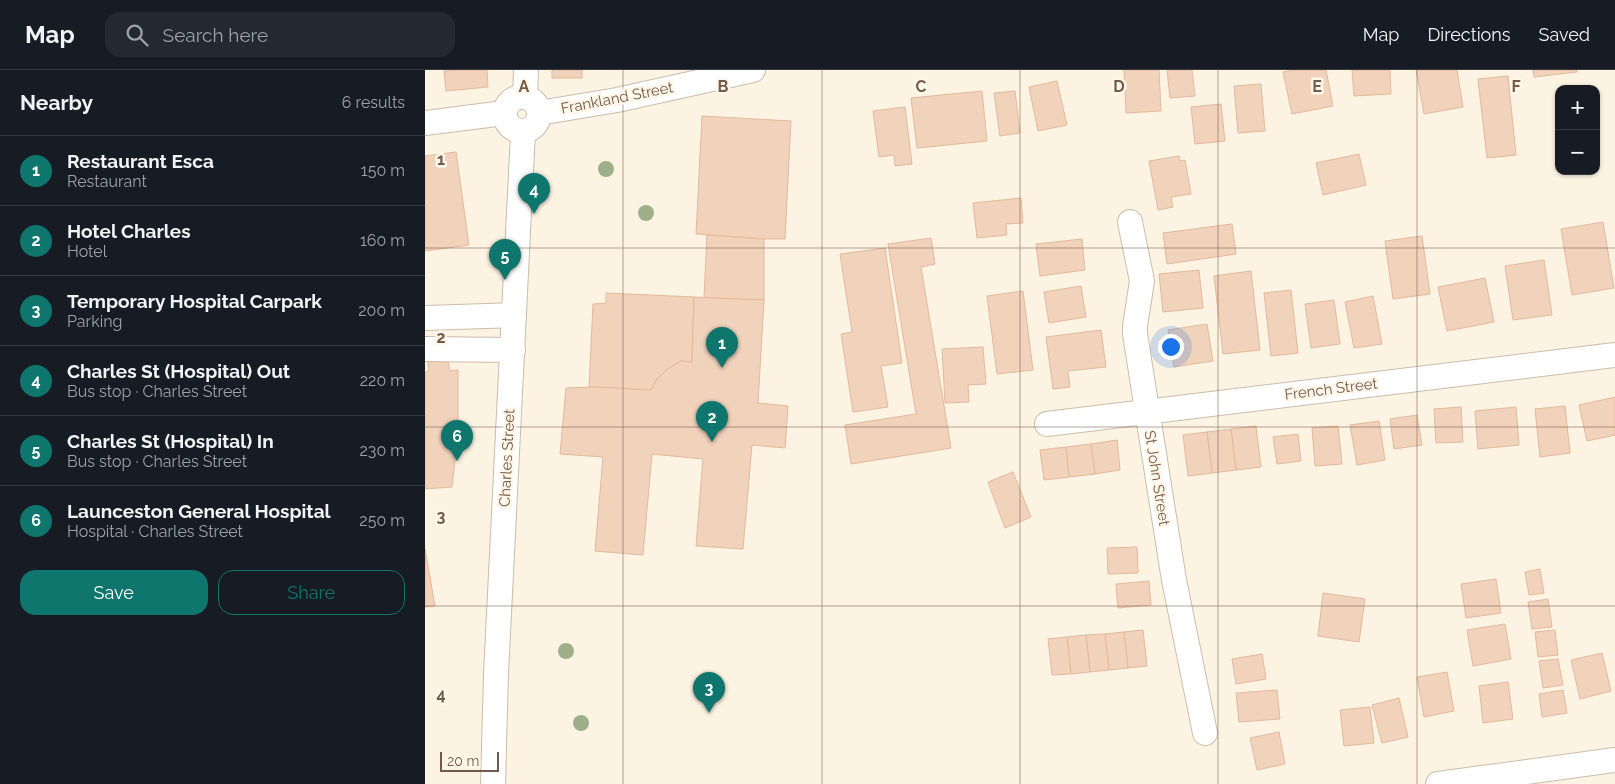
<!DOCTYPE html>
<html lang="en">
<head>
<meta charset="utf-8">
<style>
  :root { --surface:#171b24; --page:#242831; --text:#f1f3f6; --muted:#9ea1a6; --line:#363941; --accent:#0f766e }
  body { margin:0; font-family:Raleway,sans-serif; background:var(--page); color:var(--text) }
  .controls { position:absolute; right:15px; top:15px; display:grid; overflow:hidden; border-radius:10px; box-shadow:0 1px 4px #0004 }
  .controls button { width:45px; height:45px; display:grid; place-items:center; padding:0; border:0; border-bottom:1px solid var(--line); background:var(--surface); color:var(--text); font:25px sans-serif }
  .scale { position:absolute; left:15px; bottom:12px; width:59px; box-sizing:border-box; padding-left:5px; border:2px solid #745a49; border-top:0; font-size:14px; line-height:18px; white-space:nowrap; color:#745a49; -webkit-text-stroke:4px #fff7e9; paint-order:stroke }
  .you { position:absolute; left:745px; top:276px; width:18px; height:18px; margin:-12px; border:4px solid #fff; border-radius:50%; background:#1a73e8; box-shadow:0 0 0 8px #1a73e833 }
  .badge { display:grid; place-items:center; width:32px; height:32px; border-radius:50%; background:var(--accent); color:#fff; font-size:16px; font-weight:700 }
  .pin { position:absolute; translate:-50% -41px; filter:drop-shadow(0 1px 2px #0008) }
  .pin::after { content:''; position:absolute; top:26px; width:18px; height:15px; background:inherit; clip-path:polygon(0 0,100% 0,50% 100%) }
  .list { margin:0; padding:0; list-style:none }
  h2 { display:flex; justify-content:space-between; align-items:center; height:65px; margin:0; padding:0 20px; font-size:21px }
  h2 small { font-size:16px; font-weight:400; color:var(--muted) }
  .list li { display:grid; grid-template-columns:32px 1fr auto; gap:15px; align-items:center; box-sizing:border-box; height:70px; padding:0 20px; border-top:1px solid var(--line) }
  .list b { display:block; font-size:19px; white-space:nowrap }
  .list p { margin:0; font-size:16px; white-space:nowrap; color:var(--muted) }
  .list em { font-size:16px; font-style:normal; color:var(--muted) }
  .actions { display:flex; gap:10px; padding:15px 20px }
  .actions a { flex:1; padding:11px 0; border:1px solid var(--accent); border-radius:15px; text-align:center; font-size:18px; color:var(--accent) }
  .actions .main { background:var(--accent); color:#fff }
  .icon { flex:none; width:28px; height:28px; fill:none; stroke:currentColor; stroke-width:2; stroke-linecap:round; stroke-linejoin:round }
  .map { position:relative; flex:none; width:1190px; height:714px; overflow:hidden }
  header { display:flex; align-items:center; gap:30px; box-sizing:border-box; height:70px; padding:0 25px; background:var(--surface); border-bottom:1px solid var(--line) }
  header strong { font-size:24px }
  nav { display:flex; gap:28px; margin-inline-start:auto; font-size:18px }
  .search { width:350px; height:45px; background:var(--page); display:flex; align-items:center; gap:12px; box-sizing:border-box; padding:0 18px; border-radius:15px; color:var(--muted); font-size:19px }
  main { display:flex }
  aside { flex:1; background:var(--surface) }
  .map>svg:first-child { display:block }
  .building { fill:#f1d2bb; stroke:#e4b99b }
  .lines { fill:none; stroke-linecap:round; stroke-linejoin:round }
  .minor-casing { stroke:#cdbbaa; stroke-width:26 }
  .minor { stroke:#fff; stroke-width:24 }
  .tree { fill:#9db08a }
  .grid { fill:none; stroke:#745a49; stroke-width:1; stroke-opacity:0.55 }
  .labels { text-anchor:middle; stroke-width:5; stroke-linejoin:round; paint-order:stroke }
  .street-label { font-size:15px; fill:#745a49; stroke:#fff7e9 }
  .grid-label { font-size:16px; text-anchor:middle; font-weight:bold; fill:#745a49; stroke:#fff7e9; stroke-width:5; stroke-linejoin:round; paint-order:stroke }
</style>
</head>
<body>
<header>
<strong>Map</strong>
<div class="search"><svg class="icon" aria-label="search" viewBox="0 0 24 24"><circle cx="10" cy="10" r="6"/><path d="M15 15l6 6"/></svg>Search here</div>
<nav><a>Map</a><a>Directions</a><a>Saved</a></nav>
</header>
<main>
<aside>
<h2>Nearby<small>6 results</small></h2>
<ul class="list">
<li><span class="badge">1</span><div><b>Restaurant Esca</b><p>Restaurant</p></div><em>150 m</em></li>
<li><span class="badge">2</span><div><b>Hotel Charles</b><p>Hotel</p></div><em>160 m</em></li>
<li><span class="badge">3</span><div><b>Temporary Hospital Carpark</b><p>Parking</p></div><em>200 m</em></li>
<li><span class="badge">4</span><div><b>Charles St (Hospital) Out</b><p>Bus stop · Charles Street</p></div><em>220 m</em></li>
<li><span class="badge">5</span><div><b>Charles St (Hospital) In</b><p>Bus stop · Charles Street</p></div><em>230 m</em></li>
<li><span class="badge">6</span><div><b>Launceston General Hospital</b><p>Hospital · Charles Street</p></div><em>250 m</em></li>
</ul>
<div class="actions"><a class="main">Save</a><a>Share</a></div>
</aside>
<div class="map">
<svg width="1190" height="714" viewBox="0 0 1190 714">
  <rect width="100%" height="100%" fill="#fcf3e3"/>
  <g class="building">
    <polygon points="32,0 62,0 63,17 21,21 19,1"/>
    <rect x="127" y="0" width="30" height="8"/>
    <polygon points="699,0 734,0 736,41 701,43"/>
    <polygon points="742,0 767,0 770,26 745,28"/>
    <polygon points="870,0 901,0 908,36 867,44 858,2"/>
    <polygon points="927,0 965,0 966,24 929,26"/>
    <polygon points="991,0 1032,0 1038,37 999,44"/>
    <polygon points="1108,0 1152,0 1152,2 1109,7"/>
    <polygon points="1083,6 1091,85 1062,88 1053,9"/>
    <polygon points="632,11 642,55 613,61 604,17"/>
    <polygon points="836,14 840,61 813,63 809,16"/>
    <polygon points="557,21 562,71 492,78 486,28"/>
    <polygon points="590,21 595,63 575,66 569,23"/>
    <polygon points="796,34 800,71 770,74 766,37"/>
    <polygon points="480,37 487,94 470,96 469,85 454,87 448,41"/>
    <polygon points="277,46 366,51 360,169 339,169 271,164"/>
    <polygon points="31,82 44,175 0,181 0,86"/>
    <polygon points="934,84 941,115 898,125 891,93"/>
    <polygon points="754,86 755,91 760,90 766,124 746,127 748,137 733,140 724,91"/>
    <polygon points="596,128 598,153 581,154 582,165 552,168 548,133"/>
    <polygon points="1178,152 1189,218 1147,225 1136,159"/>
    <polygon points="807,154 811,184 742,194 738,163"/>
    <polygon points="282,165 339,169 339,230 279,228"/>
    <polygon points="997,166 1005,224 968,229 960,171"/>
    <polygon points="506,168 510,194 496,197 526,378 426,394 420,355 491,344 463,174"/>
    <polygon points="657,169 660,200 615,206 611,174"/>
    <polygon points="460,178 477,293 456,296 463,337 428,342 416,264 427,262 415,184"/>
    <polygon points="1119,190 1127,245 1088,250 1080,196"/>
    <polygon points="774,200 778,238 738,242 734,204"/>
    <polygon points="826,201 835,280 798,284 789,206"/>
    <polygon points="1060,208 1069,252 1022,261 1013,217"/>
    <polygon points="656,216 661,247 624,253 619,222"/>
    <polygon points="866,220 873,283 846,286 839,223"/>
    <polygon points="598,221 608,300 572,304 562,226"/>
    <polygon points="181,223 269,227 267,292 256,291 244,298 232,309 226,320 164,317 168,234 181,233"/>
    <polygon points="948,226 957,274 929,278 920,232"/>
    <polygon points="269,227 339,230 333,333 363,336 360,378 327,375 318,479 271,476 278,389 227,384 218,485 170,481 178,387 135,384 141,318 173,317 226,320 232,309 244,298 256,291 267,292"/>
    <polygon points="909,230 915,274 886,278 880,234"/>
    <polygon points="782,254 788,291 749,297 743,260"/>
    <polygon points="676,260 681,297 643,301 645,317 628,319 621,267"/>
    <polygon points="558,277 561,314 543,315 544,332 520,333 517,279"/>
    <polygon points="21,283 25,301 33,300 33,363 27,417 0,419 0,302 4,301 2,286"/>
    <polygon points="1190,327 1190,365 1162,371 1154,335"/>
    <polygon points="1140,336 1145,383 1115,387 1110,339"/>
    <polygon points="1036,337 1038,372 1011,373 1009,339"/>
    <polygon points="1091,337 1094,375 1053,379 1050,341"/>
    <polygon points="992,345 997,375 969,379 965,349"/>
    <polygon points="954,351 960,390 932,395 925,355"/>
    <polygon points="831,356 836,397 811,400 806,359"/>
    <polygon points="913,356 917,394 890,396 887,358"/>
    <polygon points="806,359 811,400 787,403 782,362"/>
    <polygon points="782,362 787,403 763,406 758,365"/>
    <polygon points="873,364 876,391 852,394 848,367"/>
    <polygon points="692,370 695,400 670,404 666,374"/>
    <polygon points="666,374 670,404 644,407 641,377"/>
    <polygon points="641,377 644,407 619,410 615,380"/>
    <polygon points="588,402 606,447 580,458 563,412"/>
    <polygon points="712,477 713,503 683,504 682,478"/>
    <polygon points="0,479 10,536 0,537"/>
    <polygon points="1115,499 1119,523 1104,525 1100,502"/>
    <polygon points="1071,509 1076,543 1041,548 1036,514"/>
    <polygon points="724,511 726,535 693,538 691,514"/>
    <polygon points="898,523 940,529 934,572 893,566"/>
    <polygon points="1123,529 1127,557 1107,559 1103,532"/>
    <polygon points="1080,554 1086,589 1048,596 1042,560"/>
    <polygon points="718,560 722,596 703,598 699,562"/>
    <polygon points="1130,560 1133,585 1113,587 1110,562"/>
    <polygon points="699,562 703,598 684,600 680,564"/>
    <polygon points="680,564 684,600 665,602 661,565"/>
    <polygon points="661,565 665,602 646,604 642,567"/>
    <polygon points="642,567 646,604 627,605 623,569"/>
    <polygon points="1177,583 1186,621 1155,629 1146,590"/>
    <polygon points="837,584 841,609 811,614 807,589"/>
    <polygon points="1133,589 1138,615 1118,618 1114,591"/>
    <polygon points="1022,602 1029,641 999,647 992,607"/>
    <polygon points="1083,612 1088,649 1058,653 1054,616"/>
    <polygon points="852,620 855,649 814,652 811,623"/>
    <polygon points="1138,620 1142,643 1117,647 1114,624"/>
    <polygon points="974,628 983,667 957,673 947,635"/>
    <polygon points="945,637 949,673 919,676 915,640"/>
    <polygon points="854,662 860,694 832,700 825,668"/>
  </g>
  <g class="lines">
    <g class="minor-casing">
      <g id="minor">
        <circle cx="97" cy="44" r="17"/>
        <polyline points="100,27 101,0"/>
        <polyline points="114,43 192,30 328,0"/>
        <polyline points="0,53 79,43"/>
        <polyline points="705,152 717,211 710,256 710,264 749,510 780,663"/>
        <polyline points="0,248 89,245"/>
        <polyline points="0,279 88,280"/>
        <polyline points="622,354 1190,285"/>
        <polyline points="68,714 71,604 98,62"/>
        <polyline points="1013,714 1190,690"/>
      </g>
    </g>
    <use href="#minor" class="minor"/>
  </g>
  <g class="tree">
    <circle cx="181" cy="99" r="8"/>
    <circle cx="221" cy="143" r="8"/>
    <circle cx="141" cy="581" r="8"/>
    <circle cx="156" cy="653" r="8"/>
  </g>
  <path class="grid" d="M 198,0 L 198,714M 397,0 L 397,714M 595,0 L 595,714M 793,0 L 793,714M 992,0 L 992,714M 0,178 L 1190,178M 0,357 L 1190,357M 0,536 L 1190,536"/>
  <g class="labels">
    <g class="street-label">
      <text transform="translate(192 28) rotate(-11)" y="5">Frankland Street</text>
      <text transform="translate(906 319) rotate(-7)" y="5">French Street</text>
      <text transform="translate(82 388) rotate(-87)" y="5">Charles Street</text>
      <text transform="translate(732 408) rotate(81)" y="5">St John Street</text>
    </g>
  </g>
  <g class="grid-label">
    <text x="99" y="22">A</text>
    <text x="298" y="22">B</text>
    <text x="496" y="22">C</text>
    <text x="694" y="22">D</text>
    <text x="892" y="22">E</text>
    <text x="1091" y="22">F</text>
    <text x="16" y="95">1</text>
    <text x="16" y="273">2</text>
    <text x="16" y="452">3</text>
    <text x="16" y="630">4</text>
  </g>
</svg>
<div class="controls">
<button>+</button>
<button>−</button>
</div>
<div class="scale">20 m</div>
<div class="you"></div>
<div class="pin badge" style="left:297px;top:298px">1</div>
<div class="pin badge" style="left:287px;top:372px">2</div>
<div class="pin badge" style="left:284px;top:643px">3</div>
<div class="pin badge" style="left:109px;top:144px">4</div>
<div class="pin badge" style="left:80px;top:210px">5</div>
<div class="pin badge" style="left:32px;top:391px">6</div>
</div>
</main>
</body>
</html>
